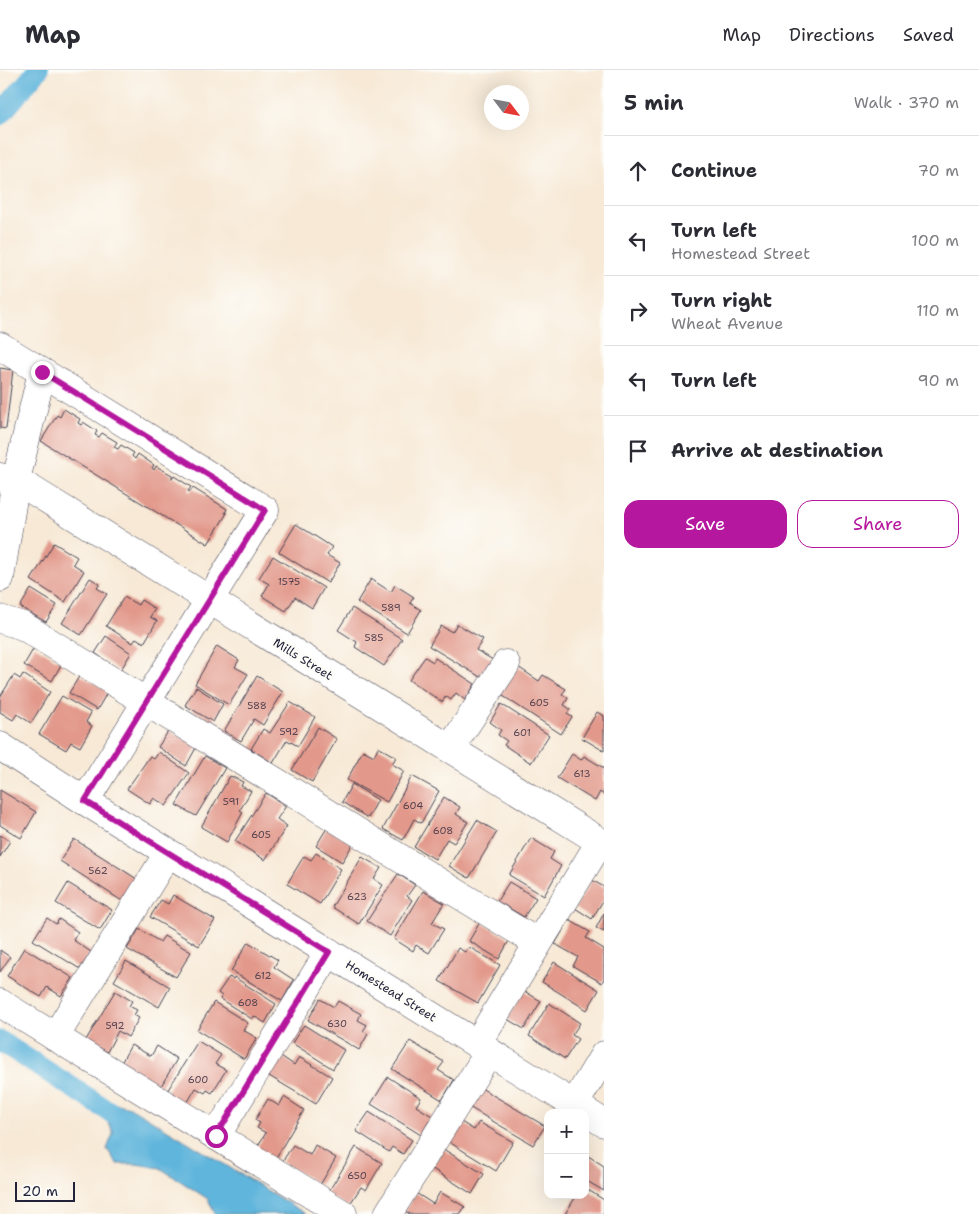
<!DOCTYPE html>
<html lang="en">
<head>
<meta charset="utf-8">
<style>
  :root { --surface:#fff; --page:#f7f7f7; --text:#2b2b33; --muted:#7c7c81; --line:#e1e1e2; --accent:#b5179e }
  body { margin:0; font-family:"Shantell Sans",sans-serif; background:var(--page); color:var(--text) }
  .controls { position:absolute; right:15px; bottom:15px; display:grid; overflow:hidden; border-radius:10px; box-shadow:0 5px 20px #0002 }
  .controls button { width:45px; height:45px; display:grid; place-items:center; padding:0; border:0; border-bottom:1px solid var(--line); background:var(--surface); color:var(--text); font:25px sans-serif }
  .compass { position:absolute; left:484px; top:15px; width:45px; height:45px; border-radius:50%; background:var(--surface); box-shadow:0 5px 20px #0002; rotate:122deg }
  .scale { position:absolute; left:15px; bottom:12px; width:60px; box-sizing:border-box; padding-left:5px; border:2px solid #22223b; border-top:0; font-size:14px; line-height:18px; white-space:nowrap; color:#22223b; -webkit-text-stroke:4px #fdfcf7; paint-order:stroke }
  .stop { position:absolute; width:15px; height:15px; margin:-11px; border:4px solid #b5179e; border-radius:50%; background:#fff }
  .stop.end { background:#b5179e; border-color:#fff; box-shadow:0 1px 5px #0008 }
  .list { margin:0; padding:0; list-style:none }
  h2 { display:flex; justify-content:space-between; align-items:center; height:65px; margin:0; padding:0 20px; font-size:21px }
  h2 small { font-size:16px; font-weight:400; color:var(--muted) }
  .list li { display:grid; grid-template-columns:32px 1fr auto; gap:15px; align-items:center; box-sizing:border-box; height:70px; padding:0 20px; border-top:1px solid var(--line) }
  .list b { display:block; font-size:19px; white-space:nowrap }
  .list p { margin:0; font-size:16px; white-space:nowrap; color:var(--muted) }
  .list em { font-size:16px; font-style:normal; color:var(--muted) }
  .actions { display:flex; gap:10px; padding:15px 20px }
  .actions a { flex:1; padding:11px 0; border:1px solid var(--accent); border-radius:15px; text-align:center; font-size:18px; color:var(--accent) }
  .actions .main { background:var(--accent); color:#fff }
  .icon { flex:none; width:28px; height:28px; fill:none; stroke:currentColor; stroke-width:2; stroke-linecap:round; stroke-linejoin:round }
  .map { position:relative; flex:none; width:604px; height:1144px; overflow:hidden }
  header { display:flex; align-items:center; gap:30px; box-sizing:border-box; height:70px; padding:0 25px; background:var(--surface); border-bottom:1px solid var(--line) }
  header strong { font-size:24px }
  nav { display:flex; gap:28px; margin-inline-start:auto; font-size:18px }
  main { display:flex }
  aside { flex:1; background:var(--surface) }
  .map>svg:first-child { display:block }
  .water { fill:#60b5dc; stroke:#416c8c }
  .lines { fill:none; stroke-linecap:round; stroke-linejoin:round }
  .canal { stroke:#60b5dc; stroke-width:21 }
  .building { fill:#e2998b }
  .minor-casing { stroke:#424052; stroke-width:29 }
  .minor { stroke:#fff; stroke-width:28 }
  .route { stroke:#b5179e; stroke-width:6 }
  .labels { text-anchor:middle; stroke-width:4.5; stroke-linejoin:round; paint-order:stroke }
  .number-label { font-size:10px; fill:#52404f }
  .street-label { font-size:12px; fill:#22223b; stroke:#fdfcf7 }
</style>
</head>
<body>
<header>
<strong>Map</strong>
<nav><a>Map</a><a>Directions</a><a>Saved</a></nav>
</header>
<main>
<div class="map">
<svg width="604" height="1144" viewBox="0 0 604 1144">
  <rect width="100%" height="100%" fill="#fdfcf7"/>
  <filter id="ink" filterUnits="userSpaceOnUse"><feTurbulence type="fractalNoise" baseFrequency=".02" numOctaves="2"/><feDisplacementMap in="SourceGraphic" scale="10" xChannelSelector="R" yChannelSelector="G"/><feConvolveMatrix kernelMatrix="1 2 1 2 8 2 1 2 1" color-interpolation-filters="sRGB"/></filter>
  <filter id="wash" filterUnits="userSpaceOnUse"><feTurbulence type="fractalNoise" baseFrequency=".0096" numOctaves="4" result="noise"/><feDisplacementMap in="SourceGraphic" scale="20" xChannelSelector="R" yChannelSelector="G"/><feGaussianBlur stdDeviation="1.12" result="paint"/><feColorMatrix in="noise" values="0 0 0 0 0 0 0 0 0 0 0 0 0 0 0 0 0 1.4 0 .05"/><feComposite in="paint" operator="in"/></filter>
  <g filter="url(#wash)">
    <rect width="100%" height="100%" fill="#f7e9d6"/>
    <polygon class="water" points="118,1034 130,1037 306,1144 215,1144 208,1129 160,1098 136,1094 117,1094 107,1079 113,1064 113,1061 107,1051 108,1040"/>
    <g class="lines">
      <g class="canal">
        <polyline points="0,45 38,0"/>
        <polyline points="0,971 132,1056"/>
      </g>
    </g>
    <g id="blocks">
      <g class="building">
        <polygon points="0,298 13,300 6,359 0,358"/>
        <polygon points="64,339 80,349 78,353 81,355 83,352 97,361 95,365 99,367 102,363 117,372 114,377 118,379 121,375 134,383 132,386 135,389 138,384 154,395 152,398 154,400 156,396 172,405 172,409 174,406 191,417 188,421 190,422 193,418 227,439 225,443 227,443 208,474 41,371 57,345 60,347"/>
        <polygon points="296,454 332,477 327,485 340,493 328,513 279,482"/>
        <polygon points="54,473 77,487 73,494 84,501 65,532 31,510"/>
        <polygon points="273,486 324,518 312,538 295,527 286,541 262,526 269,514 259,508"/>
        <polygon points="90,508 100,514 97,518 107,524 81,565 62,553"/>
        <polygon points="371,509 391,522 395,515 414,527 410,533 421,540 407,563 357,532"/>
        <polygon points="31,519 57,535 46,552 20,537"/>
        <polygon points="124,527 138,535 141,530 155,539 150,547 157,551 144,573 136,568 133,573 106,556"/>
        <polygon points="352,538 402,569 384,596 355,577 357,572 338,560"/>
        <polygon points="457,554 483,569 476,580 493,590 482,608 429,576 441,556 452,562"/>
        <polygon points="106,566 131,583 120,601 95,583"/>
        <polygon points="35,576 62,593 52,611 24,595"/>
        <polygon points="217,576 239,590 235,597 248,604 229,635 195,614"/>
        <polygon points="425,587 433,592 435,588 475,614 465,630 456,623 451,630 446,626 442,632 409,610"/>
        <polygon points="518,597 539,611 543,605 566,619 562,624 568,628 564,635 570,639 567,644 572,647 561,664 500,624"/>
        <polygon points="23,604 50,622 31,653 17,644 13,650 0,642 0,627 14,605 20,609"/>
        <polygon points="80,605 108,621 97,640 69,623"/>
        <polygon points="257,606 283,622 263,655 254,649 241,671 224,661"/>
        <polygon points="196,617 223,634 213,652 185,635"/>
        <polygon points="62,626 91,643 86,652 92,656 80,677 71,672 66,680 39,664"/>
        <polygon points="290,632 315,647 298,676 287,670 273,693 251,679 263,659 270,663"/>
        <polygon points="501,634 549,665 531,693 504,675 507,671 498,665 501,660 490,652"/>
        <polygon points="597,642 604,646 604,681 582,668"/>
        <polygon points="318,657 337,669 312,712 292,700"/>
        <polygon points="169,660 197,676 186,696 158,677"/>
        <polygon points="378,677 396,687 392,694 404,701 387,732 347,710 363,680 374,686"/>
        <polygon points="159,682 189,703 166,736 154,728 150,734 127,719 150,686 154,689"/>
        <polygon points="572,684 581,690 584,686 604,698 604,725 600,722 595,731 557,708"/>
        <polygon points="205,686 225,698 196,746 176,735"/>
        <polygon points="230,706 243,712 241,716 251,721 240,740 243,742 227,772 201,757"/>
        <polygon points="412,706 439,721 421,753 414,749 403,770 383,759"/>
        <polygon points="352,714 378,730 368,748 342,732"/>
        <polygon points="0,720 36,742 21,768 0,755"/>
        <polygon points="266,723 286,736 277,749 287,756 265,790 235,771"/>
        <polygon points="444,727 460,737 456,744 468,752 454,773 447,769 435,789 414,777"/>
        <polygon points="477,750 497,762 469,808 449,796"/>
        <polygon points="327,758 353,774 342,792 316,776"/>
        <polygon points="0,765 10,771 0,787"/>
        <polygon points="531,768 554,782 550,789 561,796 544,826 509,805"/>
        <polygon points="74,769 137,809 122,831 60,791"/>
        <polygon points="316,783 341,799 320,834 287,814 304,786 311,790"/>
        <polygon points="362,787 381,798 374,809 383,815 359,854 332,837"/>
        <polygon points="398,804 415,815 407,826 412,830 390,866 367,851"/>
        <polygon points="592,810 604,817 604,829 592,849 575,838"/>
        <polygon points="509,812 536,828 524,847 497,831"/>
        <polygon points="68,813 112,840 100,860 56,833"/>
        <polygon points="423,821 444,833 432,853 444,859 429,883 416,875 413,881 394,869"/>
        <polygon points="173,825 215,850 199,876 150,847 161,830 168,834"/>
        <polygon points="604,843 604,862 596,858"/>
        <polygon points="47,848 56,854 59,849 78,862 73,870 91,882 80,899 33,870"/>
        <polygon points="569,850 590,862 586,868 604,879 604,909 602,913 573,896 578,887 555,874"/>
        <polygon points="480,852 510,869 499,889 469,871"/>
        <polygon points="139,859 160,872 164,866 191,882 176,907 127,879"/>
        <polygon points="248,872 278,890 274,897 294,910 282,931 231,901"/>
        <polygon points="469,877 500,895 478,933 439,911 458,878 465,882"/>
        <polygon points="24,878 73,908 61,926 47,917 41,927 7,906"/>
        <polygon points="0,880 10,887 0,902"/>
        <polygon points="126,891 170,917 159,937 114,911"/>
        <polygon points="554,892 599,920 587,940 542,912"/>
        <polygon points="229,907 233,909 234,907 276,934 265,953 254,946 252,949 220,929 222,926 218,923"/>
        <polygon points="115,921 132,931 129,936 137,940 134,945 139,948 128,967 118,961 107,982 86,970"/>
        <polygon points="524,921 541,931 524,959 507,949"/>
        <polygon points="320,929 334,937 338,931 361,944 358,950 367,955 363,961 368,964 359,980 308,950"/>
        <polygon points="214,932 248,953 243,960 257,968 244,989 197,960"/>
        <polygon points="549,933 580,953 572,965 578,969 565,989 529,966"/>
        <polygon points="304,955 344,980 333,999 292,973"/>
        <polygon points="198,971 221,985 215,994 226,1000 212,1023 207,1020 205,1023 196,1018 186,1035 166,1023"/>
        <polygon points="410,971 444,992 438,1000 454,1010 442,1030 392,999"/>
        <polygon points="131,975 151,986 157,976 177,989 161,1016 121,993"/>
        <polygon points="281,986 294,995 299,987 332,1007 316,1034 269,1006"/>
        <polygon points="388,1007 421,1028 416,1036 432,1046 421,1065 371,1034"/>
        <polygon points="481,1018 545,1056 533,1075 469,1037"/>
        <polygon points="284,1027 304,1040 274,1091 255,1080 266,1063 257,1058 260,1053 255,1050 268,1029 279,1036"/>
        <polygon points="369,1042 412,1070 403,1084 392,1077 389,1082 356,1061"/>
        <polygon points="461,1052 474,1060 479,1052 513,1072 496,1101 449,1072"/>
        <polygon points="293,1075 310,1085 315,1075 336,1088 320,1115 282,1092"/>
        <polygon points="356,1077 382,1093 366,1120 361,1117 348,1137 327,1124"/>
        <polygon points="443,1079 484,1104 472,1124 431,1098"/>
        <polygon points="585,1084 604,1096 604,1121 585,1110"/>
        <polygon points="585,1118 604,1130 604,1144 565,1144 577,1125 585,1125"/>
        <polygon points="440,1122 465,1137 460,1144 410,1144 405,1141 416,1123 433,1134"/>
      </g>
    </g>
  </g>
  <g filter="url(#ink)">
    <use href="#blocks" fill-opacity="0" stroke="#424052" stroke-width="1"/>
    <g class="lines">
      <g class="minor-casing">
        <g id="minor">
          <polyline points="0,276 265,440 85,731"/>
          <polyline points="0,407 16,410 604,774"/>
          <polyline points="0,508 16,410 42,302"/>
          <polyline points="0,549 23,556 538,873"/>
          <polyline points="0,676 85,731 604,1053"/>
          <polyline points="450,679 506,594"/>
          <polyline points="0,933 343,1144"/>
          <polyline points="55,967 168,783"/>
          <polyline points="477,974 600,772"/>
          <polyline points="574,1035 604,985"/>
          <polyline points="216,1066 329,882"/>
          <polyline points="388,1144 489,982"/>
        </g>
      </g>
      <use href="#minor" class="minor"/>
    </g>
  </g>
  <g class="lines" filter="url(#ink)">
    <polyline class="route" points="42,302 265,440 85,731 329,882 216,1066"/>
  </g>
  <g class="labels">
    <g class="number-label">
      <text x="289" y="515">1575</text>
      <text x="391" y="541">589</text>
      <text x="374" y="571">585</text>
      <text x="539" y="636">605</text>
      <text x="257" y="639">588</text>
      <text x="289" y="665">592</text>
      <text x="522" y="666">601</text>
      <text x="582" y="707">613</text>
      <text x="231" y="735">591</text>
      <text x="413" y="739">604</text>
      <text x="443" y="764">608</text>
      <text x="261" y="768">605</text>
      <text x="98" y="804">562</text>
      <text x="357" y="830">623</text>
      <text x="263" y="909">612</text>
      <text x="248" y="936">608</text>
      <text x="337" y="957">630</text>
      <text x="115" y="959">592</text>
      <text x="198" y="1013">600</text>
      <text x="357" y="1109">650</text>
    </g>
    <g class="street-label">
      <text transform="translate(303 589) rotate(32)" y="4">Mills Street</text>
      <text transform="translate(391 921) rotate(32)" y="4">Homestead Street</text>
    </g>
  </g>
</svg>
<div class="controls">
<button>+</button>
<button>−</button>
</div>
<svg class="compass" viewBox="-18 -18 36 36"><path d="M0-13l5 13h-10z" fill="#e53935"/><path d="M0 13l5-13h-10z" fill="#7c7c81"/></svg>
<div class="scale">20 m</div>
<div class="stop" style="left:216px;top:1066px"></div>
<div class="stop end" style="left:42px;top:302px"></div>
</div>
<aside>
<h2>5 min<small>Walk · 370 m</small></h2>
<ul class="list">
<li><svg class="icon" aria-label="ahead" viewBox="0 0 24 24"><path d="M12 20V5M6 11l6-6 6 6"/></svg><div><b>Continue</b></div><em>70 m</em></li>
<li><svg class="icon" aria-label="left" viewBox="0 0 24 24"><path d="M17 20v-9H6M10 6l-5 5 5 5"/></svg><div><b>Turn left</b><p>Homestead Street</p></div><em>100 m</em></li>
<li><svg class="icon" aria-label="right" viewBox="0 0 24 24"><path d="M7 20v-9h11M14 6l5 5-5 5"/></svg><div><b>Turn right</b><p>Wheat Avenue</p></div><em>110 m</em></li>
<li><svg class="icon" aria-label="left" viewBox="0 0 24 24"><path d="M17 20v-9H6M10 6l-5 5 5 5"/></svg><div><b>Turn left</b></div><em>90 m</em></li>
<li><svg class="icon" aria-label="arrive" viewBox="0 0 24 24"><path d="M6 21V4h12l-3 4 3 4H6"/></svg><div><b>Arrive at destination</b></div></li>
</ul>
<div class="actions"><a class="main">Save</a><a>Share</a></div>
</aside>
</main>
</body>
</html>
